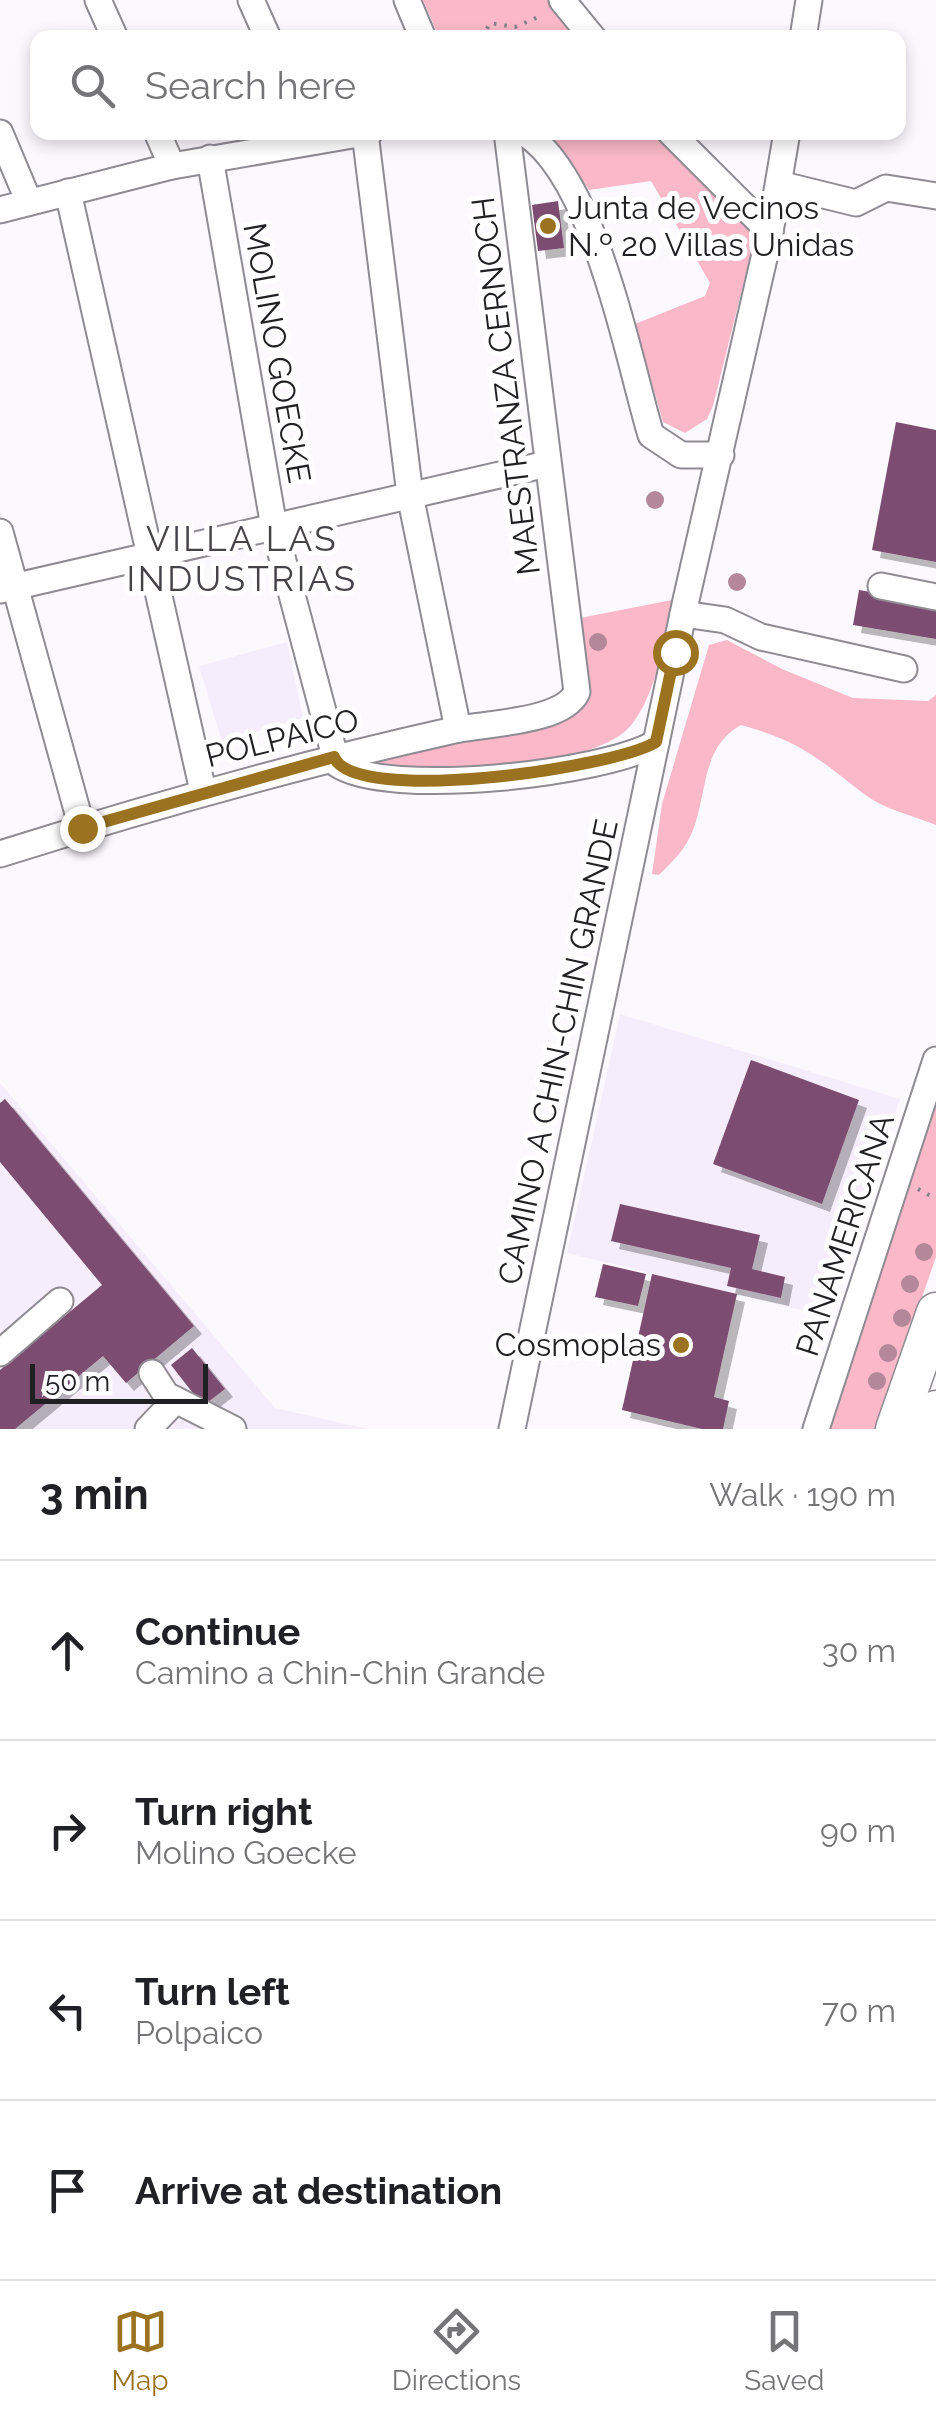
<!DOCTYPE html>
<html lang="en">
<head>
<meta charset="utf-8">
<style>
  :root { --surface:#fff; --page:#f6f6f6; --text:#202124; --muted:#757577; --line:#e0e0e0; --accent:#9b7320 }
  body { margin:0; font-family:Raleway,sans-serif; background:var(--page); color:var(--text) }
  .scale { position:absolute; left:30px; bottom:25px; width:178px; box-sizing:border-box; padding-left:10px; border:5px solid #201f22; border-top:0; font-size:28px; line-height:35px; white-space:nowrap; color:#201f22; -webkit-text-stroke:8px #fff; paint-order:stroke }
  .stop { position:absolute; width:30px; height:30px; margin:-22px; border:8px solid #9b7320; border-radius:50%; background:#fff }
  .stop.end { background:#9b7320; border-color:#fff; box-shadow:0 2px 10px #0008 }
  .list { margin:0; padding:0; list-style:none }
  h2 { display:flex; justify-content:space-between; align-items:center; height:130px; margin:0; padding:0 40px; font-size:42px }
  h2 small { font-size:32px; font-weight:400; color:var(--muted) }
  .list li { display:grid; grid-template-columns:65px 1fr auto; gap:30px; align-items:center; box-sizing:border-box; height:180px; padding:0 40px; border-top:2px solid var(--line) }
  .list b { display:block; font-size:38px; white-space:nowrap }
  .list p { margin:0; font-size:32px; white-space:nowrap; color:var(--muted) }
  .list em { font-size:32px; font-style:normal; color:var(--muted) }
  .icon { flex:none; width:55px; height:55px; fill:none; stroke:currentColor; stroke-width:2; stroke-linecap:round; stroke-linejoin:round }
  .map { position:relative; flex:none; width:936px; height:1429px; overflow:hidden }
  .search { position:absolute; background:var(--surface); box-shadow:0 5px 15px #0003; left:30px; right:30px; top:30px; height:110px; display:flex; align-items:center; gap:25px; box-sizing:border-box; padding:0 35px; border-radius:20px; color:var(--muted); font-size:38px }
  .sheet { height:850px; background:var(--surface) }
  nav { display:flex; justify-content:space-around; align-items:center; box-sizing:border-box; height:140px; border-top:2px solid var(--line); background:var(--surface); font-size:28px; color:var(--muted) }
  nav a { display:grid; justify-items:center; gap:5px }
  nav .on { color:var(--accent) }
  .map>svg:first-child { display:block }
  .built { fill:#f5edfb }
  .green { fill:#fab8c8 }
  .building { fill:#7d4e71; filter:url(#shadow) }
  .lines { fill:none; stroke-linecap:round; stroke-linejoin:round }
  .minor-casing { stroke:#8f8b92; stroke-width:29 }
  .highway-casing { stroke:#8f8b92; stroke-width:41 }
  .path { stroke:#848286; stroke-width:4; stroke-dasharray:2.5 8; stroke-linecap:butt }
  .minor { stroke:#fff; stroke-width:25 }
  .highway { stroke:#fff; stroke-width:38 }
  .tree { fill:#b48899 }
  .route { stroke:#9b7320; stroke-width:12 }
  .poi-dot { fill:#9b7320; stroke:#fff; stroke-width:4 }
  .labels { text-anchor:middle; stroke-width:10; stroke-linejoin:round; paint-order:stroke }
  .poi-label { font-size:32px; fill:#201f22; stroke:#fff; text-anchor:start }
  .street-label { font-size:32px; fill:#201f22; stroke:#fff }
  .neighbourhood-label { font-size:35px; letter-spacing:2.5px; fill:#454248; stroke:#fff }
</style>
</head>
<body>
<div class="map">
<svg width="936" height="1429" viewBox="0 0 936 1429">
  <defs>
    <filter id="shadow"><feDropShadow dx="8" dy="8" stdDeviation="0" flood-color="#0004"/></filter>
  </defs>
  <rect width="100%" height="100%" fill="#fcf9fe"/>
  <g class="built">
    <polygon points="287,642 303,718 222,742 199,666"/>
    <polygon points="620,1014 900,1099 826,1316 567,1253"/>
    <polygon points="0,1083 275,1408 369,1429 0,1429"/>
  </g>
  <g class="green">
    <polygon points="423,0 553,0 583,37 439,37"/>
    <polygon points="550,133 661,133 756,233 713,406 707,419 685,433 663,422 635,324 705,296 710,283 651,181 589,190"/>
    <path d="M 672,600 C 663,640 658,691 632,724 C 597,771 421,775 366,768 L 364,753 L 572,711 L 575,619 Z"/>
    <path d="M 727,640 L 782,669 L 853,698 L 928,701 L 936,695 L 936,825 C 912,815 885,810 864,794 C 816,757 802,742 741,725 C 701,747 708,791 693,830 C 686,849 673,861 659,875 L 652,874 L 662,804 L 709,645 Z"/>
    <polygon points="936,1097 936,1257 876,1429 829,1429"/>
  </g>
  <g class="building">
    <polygon points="558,201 564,248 538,251 532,205"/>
    <polygon points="896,422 936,430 936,562 872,550"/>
    <polygon points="859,590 936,603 936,639 853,625"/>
    <polygon points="751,1060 859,1100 822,1204 713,1164"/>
    <polygon points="5,1099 194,1326 126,1383 103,1356 15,1429 0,1429 0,1370 102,1285 0,1162 0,1103"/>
    <polygon points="620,1204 760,1235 752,1269 785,1277 781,1298 727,1286 731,1268 611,1241"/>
    <polygon points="603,1264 646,1274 638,1306 595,1297"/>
    <polygon points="652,1274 737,1294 714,1397 729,1401 723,1429 702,1429 622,1410"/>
    <polygon points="192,1348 225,1389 203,1406 171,1365"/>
  </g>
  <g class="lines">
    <g class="minor-casing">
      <g id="minor">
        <polyline points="98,0 115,38"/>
        <polyline points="251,0 268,38"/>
        <polyline points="407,0 423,38"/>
        <polyline points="562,0 593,38"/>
        <polyline points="803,38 809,0"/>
        <polyline points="157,132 172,166"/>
        <path d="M 523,132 C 594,174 628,358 651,435 L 681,455 L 721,455"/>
        <polyline points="670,132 770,232"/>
        <polyline points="0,133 29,202"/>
        <polyline points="365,133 410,495 458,729"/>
        <path d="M 210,158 L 274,527 L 337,764 C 387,798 604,774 656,743"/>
        <polyline points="779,184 856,203 886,188 936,196"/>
        <polyline points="68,192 203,791"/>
        <polyline points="0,210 172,166 370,132"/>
        <polyline points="0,532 82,828"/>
        <polyline points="881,586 936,597"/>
        <polyline points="0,590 547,464"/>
        <polyline points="683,614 725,620 761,637 904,669"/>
        <path d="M 0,854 C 149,807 298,765 450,731 C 483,723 563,723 577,692 L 507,132"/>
        <polyline points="0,1353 60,1301"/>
        <polyline points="172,1398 233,1429"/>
        <polyline points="148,1429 172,1404 152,1373"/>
        <polyline points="512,1429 686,600 770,232 787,132"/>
        <polyline points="816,1429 936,1060"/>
      </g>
    </g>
    <g class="highway-casing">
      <g id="highway">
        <polyline points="895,1429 936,1312"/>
        <polyline points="929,1429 936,1410"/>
      </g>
    </g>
    <g class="path">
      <polyline points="482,38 490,23 515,27 543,15"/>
      <polyline points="918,1189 936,1199"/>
    </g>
    <use href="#minor" class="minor"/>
    <use href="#highway" class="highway"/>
  </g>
  <g class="tree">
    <circle cx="655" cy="500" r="9"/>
    <circle cx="737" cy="582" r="9"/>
    <circle cx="598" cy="642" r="9"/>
    <circle cx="924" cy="1252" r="9"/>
    <circle cx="910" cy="1284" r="9"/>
    <circle cx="902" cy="1318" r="9"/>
    <circle cx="888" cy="1353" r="9"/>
    <circle cx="877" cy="1381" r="9"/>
  </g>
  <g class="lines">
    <path class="route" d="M 82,828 L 334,757 C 355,806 614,768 656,742 L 675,652"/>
  </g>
  <g class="poi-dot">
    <circle cx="548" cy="226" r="10"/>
    <circle cx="681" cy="1345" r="10"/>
  </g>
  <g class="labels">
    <g class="poi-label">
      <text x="568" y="219">Junta de Vecinos<tspan x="568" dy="37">N.º 20 Villas Unidas</tspan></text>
      <text x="661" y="1356" text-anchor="end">Cosmoplas</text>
    </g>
    <g class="street-label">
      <text transform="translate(277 353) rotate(80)" y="11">MOLINO GOECKE</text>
      <text transform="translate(506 386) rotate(-97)" y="11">MAESTRANZA CERNOCH</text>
      <text transform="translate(282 738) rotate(-14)" y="11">POLPAICO</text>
      <text transform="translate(558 1052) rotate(-78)" y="11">CAMINO A CHIN-CHIN GRANDE</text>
      <text transform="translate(845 1235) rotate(-72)" y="11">PANAMERICANA</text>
    </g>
    <g class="neighbourhood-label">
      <text x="242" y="551">VILLA LAS<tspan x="242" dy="40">INDUSTRIAS</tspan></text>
    </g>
  </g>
</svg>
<div class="scale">50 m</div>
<div class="stop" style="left:675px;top:652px"></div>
<div class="stop end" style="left:82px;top:828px"></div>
<div class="search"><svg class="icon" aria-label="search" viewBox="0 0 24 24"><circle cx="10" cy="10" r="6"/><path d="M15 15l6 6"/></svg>Search here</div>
</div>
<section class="sheet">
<h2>3 min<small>Walk · 190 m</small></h2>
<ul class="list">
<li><svg class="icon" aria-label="ahead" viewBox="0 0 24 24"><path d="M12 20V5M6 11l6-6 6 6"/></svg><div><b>Continue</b><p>Camino a Chin-Chin Grande</p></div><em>30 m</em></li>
<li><svg class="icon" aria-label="right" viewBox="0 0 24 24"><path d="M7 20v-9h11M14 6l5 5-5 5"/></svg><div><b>Turn right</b><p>Molino Goecke</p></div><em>90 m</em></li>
<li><svg class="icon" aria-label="left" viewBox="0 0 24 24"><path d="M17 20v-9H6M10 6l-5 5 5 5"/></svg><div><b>Turn left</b><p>Polpaico</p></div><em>70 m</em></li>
<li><svg class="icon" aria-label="arrive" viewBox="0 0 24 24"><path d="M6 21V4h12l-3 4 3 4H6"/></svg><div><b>Arrive at destination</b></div></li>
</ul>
</section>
<nav>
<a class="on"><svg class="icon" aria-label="map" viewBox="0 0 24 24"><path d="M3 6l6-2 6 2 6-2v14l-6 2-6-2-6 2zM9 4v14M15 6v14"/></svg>Map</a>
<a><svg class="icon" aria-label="directions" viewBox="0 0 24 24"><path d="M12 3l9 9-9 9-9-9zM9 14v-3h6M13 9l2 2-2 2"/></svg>Directions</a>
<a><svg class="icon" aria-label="saved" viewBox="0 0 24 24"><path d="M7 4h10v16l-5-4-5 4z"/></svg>Saved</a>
</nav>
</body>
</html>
